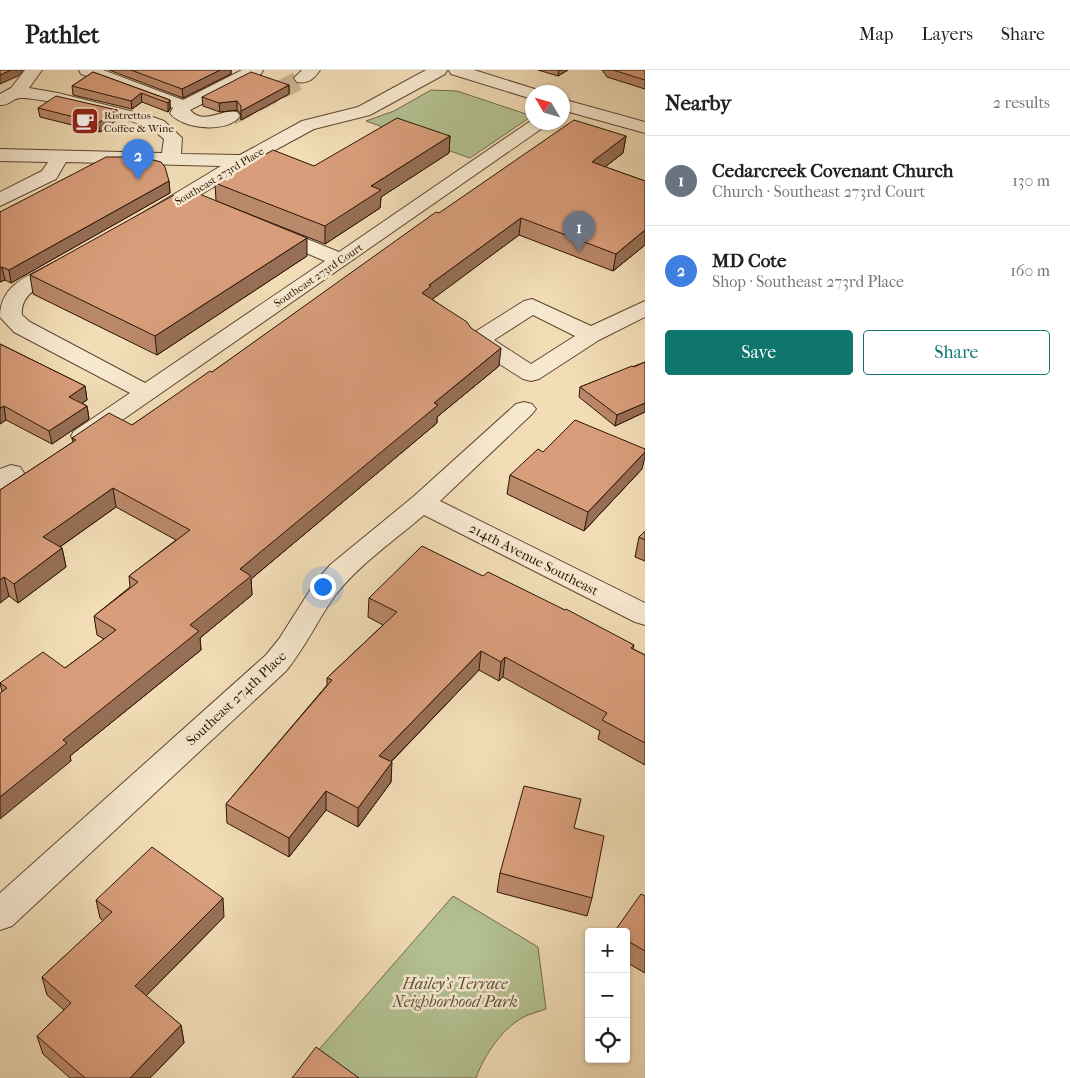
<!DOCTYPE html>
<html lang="en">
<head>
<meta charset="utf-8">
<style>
  :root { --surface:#fff; --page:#f6f6f6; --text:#222; --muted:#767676; --line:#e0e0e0; --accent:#0f766e }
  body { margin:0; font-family:"IM FELL French Canon",serif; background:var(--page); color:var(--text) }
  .controls { position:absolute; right:15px; bottom:15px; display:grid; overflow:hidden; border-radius:5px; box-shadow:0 1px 4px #0004 }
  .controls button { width:45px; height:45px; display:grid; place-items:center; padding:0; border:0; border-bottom:1px solid var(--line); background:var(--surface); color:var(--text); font:25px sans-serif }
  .compass { position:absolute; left:525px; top:15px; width:45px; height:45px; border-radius:50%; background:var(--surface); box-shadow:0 1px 4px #0004; rotate:308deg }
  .you { position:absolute; left:322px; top:516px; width:18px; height:18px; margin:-12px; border:4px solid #fff; border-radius:50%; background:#1a73e8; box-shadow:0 0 0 8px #1a73e833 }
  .badge { display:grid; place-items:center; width:32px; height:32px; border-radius:50%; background:var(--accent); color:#fff; font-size:16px; font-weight:700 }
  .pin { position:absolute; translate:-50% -41px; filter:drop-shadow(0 1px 2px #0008) }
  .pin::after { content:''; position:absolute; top:26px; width:18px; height:15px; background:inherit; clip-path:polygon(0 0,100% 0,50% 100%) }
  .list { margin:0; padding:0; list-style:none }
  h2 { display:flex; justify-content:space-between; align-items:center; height:65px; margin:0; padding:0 20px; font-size:21px }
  h2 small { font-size:16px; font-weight:400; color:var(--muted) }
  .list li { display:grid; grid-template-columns:32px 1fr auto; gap:15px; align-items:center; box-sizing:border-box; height:90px; padding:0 20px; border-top:1px solid var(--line) }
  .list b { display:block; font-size:19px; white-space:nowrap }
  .list p { margin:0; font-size:16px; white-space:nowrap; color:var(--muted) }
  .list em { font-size:16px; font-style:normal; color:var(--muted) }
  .actions { display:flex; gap:10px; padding:15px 20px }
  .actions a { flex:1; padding:11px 0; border:1px solid var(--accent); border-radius:5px; text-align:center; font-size:18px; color:var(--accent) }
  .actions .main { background:var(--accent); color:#fff }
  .icon { flex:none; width:28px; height:28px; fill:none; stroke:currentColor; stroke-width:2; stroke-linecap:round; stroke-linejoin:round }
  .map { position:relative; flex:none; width:645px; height:1008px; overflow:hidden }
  header { display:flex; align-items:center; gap:30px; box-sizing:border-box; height:70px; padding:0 25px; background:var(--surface); border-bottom:1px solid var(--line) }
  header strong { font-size:24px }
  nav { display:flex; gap:28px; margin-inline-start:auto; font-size:18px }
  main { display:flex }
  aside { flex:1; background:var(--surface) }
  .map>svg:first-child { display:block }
  .green { fill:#b4c293; stroke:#706b4c }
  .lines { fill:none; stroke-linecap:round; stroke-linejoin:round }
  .minor-tunnel { stroke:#cbb593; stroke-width:19; stroke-dasharray:19 9; stroke-linecap:butt }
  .minor-casing { stroke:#5e4632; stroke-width:2 }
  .minor { fill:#f7e9d0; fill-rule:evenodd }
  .wall { fill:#ba886a; stroke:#2d1405 }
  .shaded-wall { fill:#976f56; stroke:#2d1405 }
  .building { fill:#d89e7b; stroke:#2d1405 }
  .labels { text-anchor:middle; stroke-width:5; stroke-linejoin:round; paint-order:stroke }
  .far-poi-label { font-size:11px; fill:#2d1405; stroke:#f7e9d0; text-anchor:start }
  .far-street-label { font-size:11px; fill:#2d1405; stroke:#f7e9d0 }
  .street-label { font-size:14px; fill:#2d1405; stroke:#f7e9d0 }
  .near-park-label { font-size:16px; font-style:italic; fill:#5c5137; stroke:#f7e9d0 }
</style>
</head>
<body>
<header>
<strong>Pathlet</strong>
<nav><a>Map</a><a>Layers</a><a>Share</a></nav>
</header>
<main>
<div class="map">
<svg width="645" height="1008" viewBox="0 0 645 1008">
  <rect width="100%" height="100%" fill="#f2ddb7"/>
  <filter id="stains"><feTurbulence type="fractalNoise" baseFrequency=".004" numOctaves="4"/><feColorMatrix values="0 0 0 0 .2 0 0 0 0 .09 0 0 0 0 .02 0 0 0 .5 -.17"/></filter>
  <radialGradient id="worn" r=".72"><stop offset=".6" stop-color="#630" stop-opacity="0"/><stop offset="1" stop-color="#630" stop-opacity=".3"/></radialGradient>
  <g class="green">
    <polygon points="431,20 457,21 532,46 470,88 366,51 394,41"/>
    <path d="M 453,826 L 538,877 L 546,939 C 540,941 534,943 528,945 C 504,955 484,985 476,1008 L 350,1008 L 316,983 Z"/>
  </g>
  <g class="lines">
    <polyline class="minor-tunnel" points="231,46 303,8"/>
    <g class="minor-casing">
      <g id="minor">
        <path d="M 25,0 L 42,0 L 29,18 L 58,23 L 150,46 L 164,51 L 182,68 L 181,84 L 240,85 L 302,51 L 358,37 L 426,0 L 447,0 L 445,4 L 370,45 L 314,59 L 277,79 L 150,155 L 143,157 L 136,155 L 133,151 L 136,147 L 221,96 L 66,92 L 56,109 L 0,136 L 0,122 L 42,101 L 48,92 L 0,91 L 0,79 L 162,83 L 164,69 C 160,66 156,62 152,59 C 138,50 38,27 21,28 C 13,28 9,36 0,35 L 0,24 L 11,18 Z"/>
        <path d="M 79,0 L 103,0 L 183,30 L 242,0 L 263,0 L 261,4 L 190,40 C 204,56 222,38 237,42 L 240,46 C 228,64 181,59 170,43 L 173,38 L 81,4 Z"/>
        <path d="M 302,0 L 320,0 C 314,9 308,14 297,12 L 294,8 Z"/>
        <polygon points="449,0 474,0 538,20 540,22 532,22 532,29 451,4"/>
        <polygon points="562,29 645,52 645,63 562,40"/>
        <path d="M 532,50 L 532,52 L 551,52 L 92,371 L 83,374 L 74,371 L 71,366 L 74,361 L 130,323 L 14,262 L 0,247 C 0,213 31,205 57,191 L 64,189 L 71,191 L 74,195 L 71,199 C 53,210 19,220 22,245 L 30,252 L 145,313 L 325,191 L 266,166 L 263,162 L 266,158 L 273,156 L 280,158 L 339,182 Z"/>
        <path d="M 532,229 L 591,256 L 645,231 L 645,247 L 599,270 L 539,309 L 531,311 L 523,309 L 470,275 L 467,270 L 470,265 L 524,231 ZM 533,245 L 575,266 L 531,294 L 494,270 Z"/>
        <path d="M 524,332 L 532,334 L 536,339 L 532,344 L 440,431 L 645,533 L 645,555 L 635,552 L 424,445 C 394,471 358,495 334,527 C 317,551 305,578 286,601 L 12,856 L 0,860 L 0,823 L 266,585 L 279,569 L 314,514 L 330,495 L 413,427 L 516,334 Z"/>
        <path d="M 11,395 L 20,397 L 24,403 C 18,412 10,417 0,419 L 0,399 Z"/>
      </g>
    </g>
    <use href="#minor" class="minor"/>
  </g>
  <g class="wall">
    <polygon points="109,0 231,0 231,4 183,28"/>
    <polygon points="538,0 568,0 558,6"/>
    <polygon points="602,0 645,0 645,19 607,7"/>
    <polygon points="93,2 170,30 170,39 168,42 142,32 132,39 73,25 72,16"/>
    <polygon points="289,15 289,24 241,50 241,44 237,40 220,42 203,36 202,27"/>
    <polygon points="38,38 118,49 100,62 40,47"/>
    <polygon points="450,66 449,83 381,127 380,138 325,174 216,131 215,113 314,96"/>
    <polygon points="626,66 623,83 605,97 645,111 645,175 613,201 519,165 432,229 471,258 499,296 437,347 437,353 251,509 252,525 200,568 201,580 70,686 71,691 2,622 0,613 65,598 104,569 97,565 94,546 130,517 129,506 176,470 116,437 60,477 62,478 66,497 18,533 9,526 0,533 0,420 73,372 72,368 132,355 212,302 439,143"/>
    <polygon points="169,111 170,123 11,213 5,210 0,212 0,142"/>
    <polygon points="176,135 307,186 157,285 33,224 30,205"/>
    <polygon points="0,274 85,316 87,330 82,333 87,336 89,349 52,374 6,350 0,354"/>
    <polygon points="645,292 645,342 615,356 579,327 580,317"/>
    <polygon points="543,382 642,399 584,461 507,424 510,405"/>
    <polygon points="645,461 645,491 635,487 639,467"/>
    <polygon points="483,506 634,575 633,579 645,585 645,695 598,669 600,661 503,607 499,611 479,600 391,692 391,712 358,757 326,740 289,787 227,753 226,734 327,615 327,608 383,555 368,547 369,528"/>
    <polygon points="574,758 592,828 587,846 497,822 500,803"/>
    <polygon points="645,826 645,903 626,892 626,862"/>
    <polygon points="96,830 224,847 146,926 181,955 184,973 150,1008 70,1008 43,984 37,966 64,940 47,925 42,907 103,851 100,848"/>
  </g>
  <g class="shaded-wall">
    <polygon points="11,0 23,0 18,6 0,14 0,5"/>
    <polygon points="220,0 231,0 231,4 183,28 182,19"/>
    <polygon points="559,0 568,0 558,6"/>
    <polygon points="289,15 289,24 241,50 241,41"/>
    <polygon points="141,23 142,32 132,39 131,31"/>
    <polygon points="170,30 170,39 168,42 168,33"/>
    <polygon points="237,31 237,40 220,42 219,33"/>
    <polygon points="117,40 118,49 100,62 98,53"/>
    <polygon points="450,66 449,83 381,127 380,138 325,174 325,156 371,116"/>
    <polygon points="626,66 623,83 589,109 592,92"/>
    <polygon points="169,111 170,123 11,213 9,200"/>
    <polygon points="521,148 519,165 430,231 422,223 429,215"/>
    <polygon points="645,160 645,175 613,201 616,184"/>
    <polygon points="307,168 307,186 157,285 155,266"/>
    <polygon points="2,197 5,210 0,212 0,198"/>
    <polygon points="501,278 499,296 437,347 437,353 251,509 252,525 200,568 201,580 70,686 71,691 0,749 0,727 190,555 240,499 434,333"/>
    <polygon points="85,316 87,330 72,340 69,327"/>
    <polygon points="645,333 645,342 615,356 617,345"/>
    <polygon points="4,336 6,350 0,354 0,338"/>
    <polygon points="87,336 89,349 52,374 49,361"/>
    <polygon points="645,382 645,387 642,399 584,461 588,442"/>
    <polygon points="113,418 116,437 47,486 43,467"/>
    <polygon points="62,478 66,497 18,533 14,514"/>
    <polygon points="4,507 9,526 0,533 0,510"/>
    <polygon points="481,581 479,600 378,705 379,686"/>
    <polygon points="505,587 503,607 499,611 501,592"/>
    <polygon points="392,692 391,712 358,757 358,738"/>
    <polygon points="326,721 326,740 289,787 289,768"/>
    <polygon points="223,828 224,847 138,934 135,916"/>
    <polygon points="181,955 184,973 150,1008 130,1008"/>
  </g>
  <g class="building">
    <polygon points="0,0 11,0 0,5"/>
    <polygon points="131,0 220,0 182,19"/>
    <polygon points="613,0 645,0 645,10"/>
    <polygon points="93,2 170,30 168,33 141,23 131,31 72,16"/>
    <polygon points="251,2 289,15 241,41 241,36 237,31 219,33 202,27"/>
    <polygon points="56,26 117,40 98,53 38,38"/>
    <polygon points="397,48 450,66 371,116 381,120 325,156 215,113 273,80 314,96"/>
    <polygon points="574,50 626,66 592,92 645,111 645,160 616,184 521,148 429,215 431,216 422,223 467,252 471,258 501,278 434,333 438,335 240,499 251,506 190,555 199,561 63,670 67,673 0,727 0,623 7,618 0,613 43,582 65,598 116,560 94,546 138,512 129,506 190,460 113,418 43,467 62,478 14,514 4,507 0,510 0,420 76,370 72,368 109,343 132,355 210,301 212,302 436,142 439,143"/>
    <polygon points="106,87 142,87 161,92 165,97 169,111 9,200 2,197 0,198 0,142"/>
    <polygon points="197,123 307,168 155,266 30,205 174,125 176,135"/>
    <polygon points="0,274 85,316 69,327 87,336 49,361 4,336 0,338"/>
    <polygon points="645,292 645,333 617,345 580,317 632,296 634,297"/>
    <polygon points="575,350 645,379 645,382 588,442 510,405 538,379 543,382"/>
    <polygon points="645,461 645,470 639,467"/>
    <polygon points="422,476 483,506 488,502 565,540 566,539 634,575 631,578 645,585 645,673 602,650 607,643 505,587 501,592 481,581 379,686 392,692 358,738 326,721 289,768 226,734 332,610 327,608 397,542 369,528"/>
    <polygon points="524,716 581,729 574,758 604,766 592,828 500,803"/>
    <polygon points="152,777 223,828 135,916 181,955 130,1008 85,1008 37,966 71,933 42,907 112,842 96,830"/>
    <polygon points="641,824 645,826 645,881 626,870 626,862 614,862"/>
    <polygon points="316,977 359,1008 292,1008"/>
  </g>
  <defs>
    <g id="cafe-square" transform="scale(1.4375)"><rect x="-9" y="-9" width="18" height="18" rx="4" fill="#8f2418" stroke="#f7e9d0"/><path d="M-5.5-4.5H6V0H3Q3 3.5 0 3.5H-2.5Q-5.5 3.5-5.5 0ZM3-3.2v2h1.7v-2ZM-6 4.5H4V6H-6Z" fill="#fff"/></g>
  </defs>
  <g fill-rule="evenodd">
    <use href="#cafe-square" x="85" y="51"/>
  </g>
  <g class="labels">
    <g class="far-poi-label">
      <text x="104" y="49">Ristrettos<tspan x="104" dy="13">Coffee &amp; Wine</tspan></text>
    </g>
    <g class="far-street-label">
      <text transform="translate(219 106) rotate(-31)" y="4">Southeast 273rd Place</text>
      <text transform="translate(318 205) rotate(-34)" y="4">Southeast 273rd Court</text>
    </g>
    <g class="street-label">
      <text transform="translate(534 489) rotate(27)" y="5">214th Avenue Southeast</text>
      <text transform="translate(236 628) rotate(-43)" y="5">Southeast 274th Place</text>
    </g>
    <g class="near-park-label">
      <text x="455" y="919">Hailey's Terrace<tspan x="455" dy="18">Neighborhood Park</tspan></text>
    </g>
  </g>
  <rect width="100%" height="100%" filter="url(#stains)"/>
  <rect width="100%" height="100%" fill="url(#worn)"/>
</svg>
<div class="controls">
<button>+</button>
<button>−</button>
<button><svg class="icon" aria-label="locate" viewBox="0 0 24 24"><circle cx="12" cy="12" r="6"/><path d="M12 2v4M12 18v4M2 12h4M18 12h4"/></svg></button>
</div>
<svg class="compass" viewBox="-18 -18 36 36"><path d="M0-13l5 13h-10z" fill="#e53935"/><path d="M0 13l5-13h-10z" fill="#767676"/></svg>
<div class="you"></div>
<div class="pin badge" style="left:579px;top:182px;background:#6b7280">1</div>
<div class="pin badge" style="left:138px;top:110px;background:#3f7fe0">2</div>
</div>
<aside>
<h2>Nearby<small>2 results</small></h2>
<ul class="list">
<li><span class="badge" style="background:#6b7280">1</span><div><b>Cedarcreek Covenant Church</b><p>Church · Southeast 273rd Court</p></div><em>130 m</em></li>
<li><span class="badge" style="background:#3f7fe0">2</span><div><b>MD Cote</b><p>Shop · Southeast 273rd Place</p></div><em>160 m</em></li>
</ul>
<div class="actions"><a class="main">Save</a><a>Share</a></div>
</aside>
</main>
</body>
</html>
